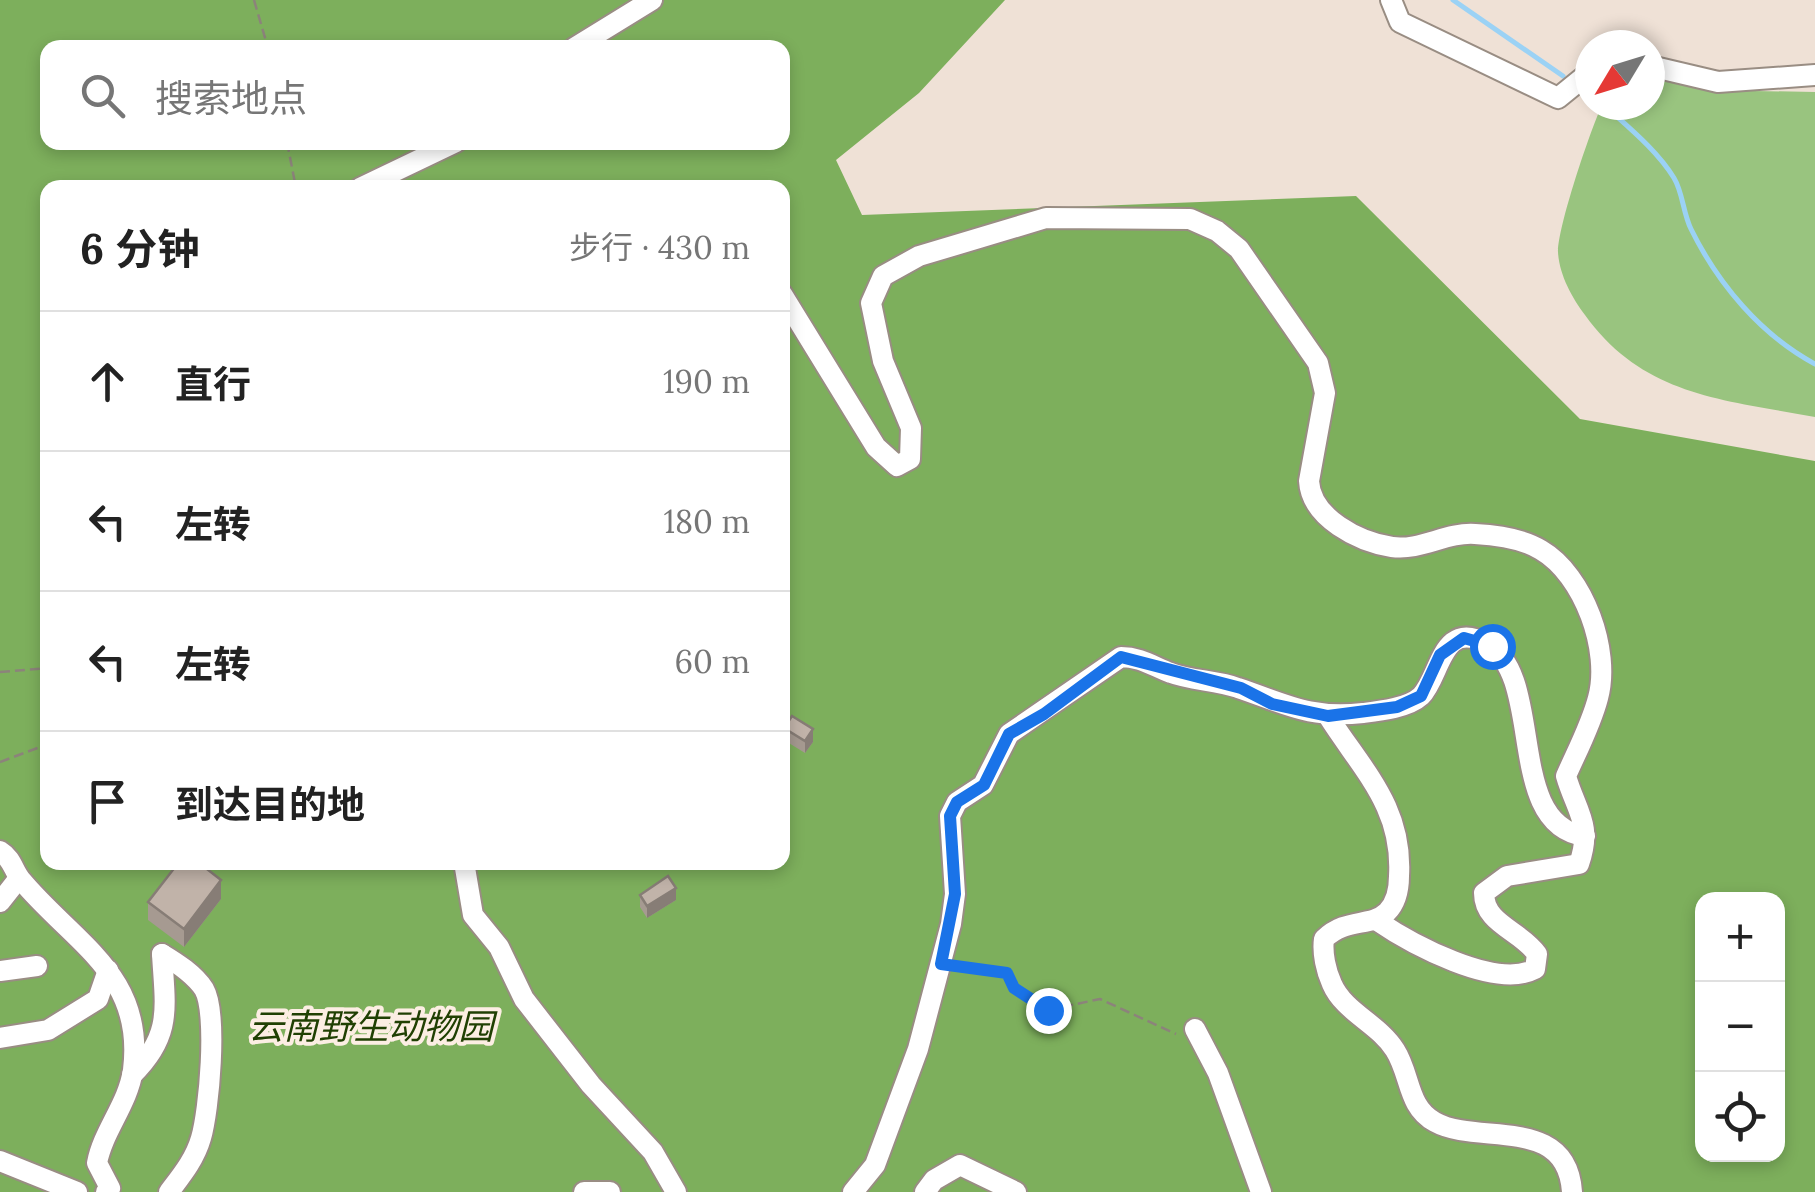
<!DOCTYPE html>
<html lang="zh">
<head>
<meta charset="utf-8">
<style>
  :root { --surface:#fff; --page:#f6f6f6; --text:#222; --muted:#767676; --line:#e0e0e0 }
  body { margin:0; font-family:Lora,"Noto Sans SC",serif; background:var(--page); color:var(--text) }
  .controls { position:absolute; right:30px; bottom:30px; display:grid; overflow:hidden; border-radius:20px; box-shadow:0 5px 15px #0003 }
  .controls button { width:90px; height:90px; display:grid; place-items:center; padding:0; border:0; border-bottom:2px solid var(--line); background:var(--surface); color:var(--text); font:50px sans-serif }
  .compass { position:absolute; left:1575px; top:30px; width:90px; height:90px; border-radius:50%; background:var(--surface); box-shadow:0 5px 15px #0003; rotate:232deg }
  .stop { position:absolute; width:30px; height:30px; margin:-22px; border:8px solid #1a73e8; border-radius:50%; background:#fff }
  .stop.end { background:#1a73e8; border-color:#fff; box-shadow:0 2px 10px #0008 }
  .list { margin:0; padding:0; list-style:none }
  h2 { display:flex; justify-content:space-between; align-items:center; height:130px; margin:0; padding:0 40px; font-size:42px }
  h2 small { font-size:32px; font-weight:400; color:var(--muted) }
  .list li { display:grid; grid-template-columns:65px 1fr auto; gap:30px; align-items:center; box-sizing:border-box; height:140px; padding:0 40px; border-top:2px solid var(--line) }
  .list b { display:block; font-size:38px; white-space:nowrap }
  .list em { font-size:32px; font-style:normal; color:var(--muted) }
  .icon { flex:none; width:55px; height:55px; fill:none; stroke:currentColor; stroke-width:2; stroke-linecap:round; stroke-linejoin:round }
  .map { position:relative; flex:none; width:1815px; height:1192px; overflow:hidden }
  .search { position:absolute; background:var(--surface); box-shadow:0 5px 15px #0003; left:40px; top:40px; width:750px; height:110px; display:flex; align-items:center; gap:25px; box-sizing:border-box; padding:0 35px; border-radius:20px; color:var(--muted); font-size:38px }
  .panel { position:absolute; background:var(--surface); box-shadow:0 5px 15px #0003; left:40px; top:180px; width:750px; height:690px; border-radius:20px }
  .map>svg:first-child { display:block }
  .green { fill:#99c47f }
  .forest { fill:#7daf5c; fill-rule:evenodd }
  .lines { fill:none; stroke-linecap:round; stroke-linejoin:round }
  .stream { stroke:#9bd2f5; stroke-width:5 }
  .minor-casing { stroke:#998d83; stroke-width:24 }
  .path { stroke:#8c837b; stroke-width:2.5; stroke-dasharray:10 5; stroke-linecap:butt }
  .minor { stroke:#fff; stroke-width:20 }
  .wall { fill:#a69a91 }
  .shaded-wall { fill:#877d76 }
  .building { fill:#c1b3a9; stroke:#877d76; stroke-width:2.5 }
  .route { stroke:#1a73e8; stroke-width:12 }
  .labels { text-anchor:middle; stroke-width:8; stroke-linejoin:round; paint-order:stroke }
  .park-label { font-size:35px; font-style:italic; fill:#204003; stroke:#fceee3 }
</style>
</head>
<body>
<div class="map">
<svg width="1815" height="1192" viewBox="0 0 1815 1192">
  <rect width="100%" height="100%" fill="#efe1d6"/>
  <path class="green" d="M 1656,79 L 1703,90 L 1815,92 L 1815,417 C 1724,400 1643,396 1585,315 C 1572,298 1559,274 1558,252 C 1558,226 1590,131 1602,105 L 1650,105 L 1650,80 Z"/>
  <path class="forest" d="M 0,0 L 1005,0 L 919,93 L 836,160 L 862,215 L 1356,196 L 1580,419 L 1815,461 L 1815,1192 L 0,1192 ZM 48,48 L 782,48 L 782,142 L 48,142 ZM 48,188 L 782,188 L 782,862 L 48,862 ZM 1702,900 L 1778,900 L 1778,1154 L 1702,1154 Z"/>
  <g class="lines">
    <g class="stream">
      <polyline points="1453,0 1563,76"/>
      <polyline points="1583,91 1590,96"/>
      <path d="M 1604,105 C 1627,126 1657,150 1674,178 C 1683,193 1683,213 1691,229 C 1718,284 1761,335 1815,364"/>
    </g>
    <g class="minor-casing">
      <g id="minor">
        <polyline points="1391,0 1400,22 1558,98 1590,72"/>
        <polyline points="574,48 652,0"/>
        <polyline points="1650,66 1718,82 1815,75"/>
        <polyline points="360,188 456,142"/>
        <path d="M 782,294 L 876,447 L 897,466 L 910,459 L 911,428 L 883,361 L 871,303 L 883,276 L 919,256 L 1046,218 L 1190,219 L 1217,231 L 1239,249 L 1318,363 L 1325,393 L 1309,481 C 1311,518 1359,542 1392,547 C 1421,551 1446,532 1475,534 C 1496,535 1523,539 1541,550 C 1584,575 1611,651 1598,698 C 1591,725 1577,751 1566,776 C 1576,811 1593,824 1579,864 L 1507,876 L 1484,893 C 1484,924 1520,930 1537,954 L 1535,969 C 1496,990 1411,944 1376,920"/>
        <path d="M 1328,716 C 1363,771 1403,807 1399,876 C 1399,889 1396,903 1387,912 C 1370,928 1347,917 1324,939 C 1322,953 1326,971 1332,984 C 1344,1012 1379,1024 1395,1050 C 1411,1075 1407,1107 1435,1122 C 1478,1146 1567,1114 1572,1192"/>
        <path d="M 0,851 C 13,859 13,871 22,881 C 75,944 145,975 133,1070 C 128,1104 103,1131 97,1163 L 110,1188 L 106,1192"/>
        <polyline points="464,862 473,915 499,947 524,999 591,1085 653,1152 676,1192"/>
        <polyline points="0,902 19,878"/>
        <path d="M 162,954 C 177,963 194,974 204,989 C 218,1013 209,1111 201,1138 C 195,1159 182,1175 169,1192"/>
        <polyline points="0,971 37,966"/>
        <polyline points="1195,1029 1218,1073 1261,1192"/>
        <polyline points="0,1038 48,1030 98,999 108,970"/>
        <path d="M 132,1075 C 173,1035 165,1007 162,954"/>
        <polyline points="0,1161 77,1192"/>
        <polyline points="584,1192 610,1192"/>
        <path d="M 853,1192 L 875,1165 L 918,1049 L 951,924 L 955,894 L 950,816 L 957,802 L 983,785 L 1009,734 L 1121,657 C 1141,657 1154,667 1171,673 C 1192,681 1217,680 1238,688 C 1286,704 1309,719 1363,713 C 1380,711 1408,708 1421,696 C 1441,676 1441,618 1487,644 C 1546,677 1504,825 1585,836"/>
        <polyline points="925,1192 934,1180 960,1165 1016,1192"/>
      </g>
    </g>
    <g class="path">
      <polyline points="254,0 268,48"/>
      <polyline points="287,142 296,188"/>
      <polyline points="0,672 48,668"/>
      <polyline points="0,762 48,744"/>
      <polyline points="960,966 1007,973 1014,988 1048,1010 1100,999 1176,1034"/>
    </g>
    <use href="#minor" class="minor"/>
  </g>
  <g class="wall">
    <polygon points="784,728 813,742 805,753 784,740"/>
    <polygon points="640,895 676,900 647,918 640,907"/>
    <polygon points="221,899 184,947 148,920 148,902"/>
  </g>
  <g class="shaded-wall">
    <polygon points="813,729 813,742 805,753 805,741"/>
    <polygon points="221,880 221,899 184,947 184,929"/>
    <polygon points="676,888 676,900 647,918 647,906"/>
  </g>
  <g class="building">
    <polygon points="792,716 813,729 805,741 784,728"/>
    <polygon points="179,862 198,862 221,880 184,929 148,902"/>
    <polygon points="668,876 676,888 647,906 640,895"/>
  </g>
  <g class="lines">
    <polyline class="route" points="1048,1010 1014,988 1007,973 941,964 955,894 950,816 957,802 984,785 1009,734 1044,714 1121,657 1241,688 1272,704 1328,716 1397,707 1421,696 1440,655 1464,638 1492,646"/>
  </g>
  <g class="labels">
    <g class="park-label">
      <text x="371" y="1039">云南野生动物园</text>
    </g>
  </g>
</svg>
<div class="controls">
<button>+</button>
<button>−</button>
<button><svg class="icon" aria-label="locate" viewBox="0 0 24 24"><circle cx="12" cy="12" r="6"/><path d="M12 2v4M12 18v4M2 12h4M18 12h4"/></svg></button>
</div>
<svg class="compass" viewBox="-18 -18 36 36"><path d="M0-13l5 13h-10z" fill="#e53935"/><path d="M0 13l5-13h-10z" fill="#767676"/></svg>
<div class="stop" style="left:1492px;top:646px"></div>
<div class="stop end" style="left:1048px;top:1010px"></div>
<div class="search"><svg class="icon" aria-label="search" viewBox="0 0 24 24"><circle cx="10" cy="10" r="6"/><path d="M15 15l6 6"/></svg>搜索地点</div>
<section class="panel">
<h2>6 分钟<small>步行 · 430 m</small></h2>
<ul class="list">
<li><svg class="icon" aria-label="ahead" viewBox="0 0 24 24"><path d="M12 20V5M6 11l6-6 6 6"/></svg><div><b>直行</b></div><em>190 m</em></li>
<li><svg class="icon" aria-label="left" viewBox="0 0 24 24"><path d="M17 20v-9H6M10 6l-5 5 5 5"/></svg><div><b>左转</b></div><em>180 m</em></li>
<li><svg class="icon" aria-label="left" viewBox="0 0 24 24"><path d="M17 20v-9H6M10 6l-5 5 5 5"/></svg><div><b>左转</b></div><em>60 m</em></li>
<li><svg class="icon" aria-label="arrive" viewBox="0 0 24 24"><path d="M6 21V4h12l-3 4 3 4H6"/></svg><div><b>到达目的地</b></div></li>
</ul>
</section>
</div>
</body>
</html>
